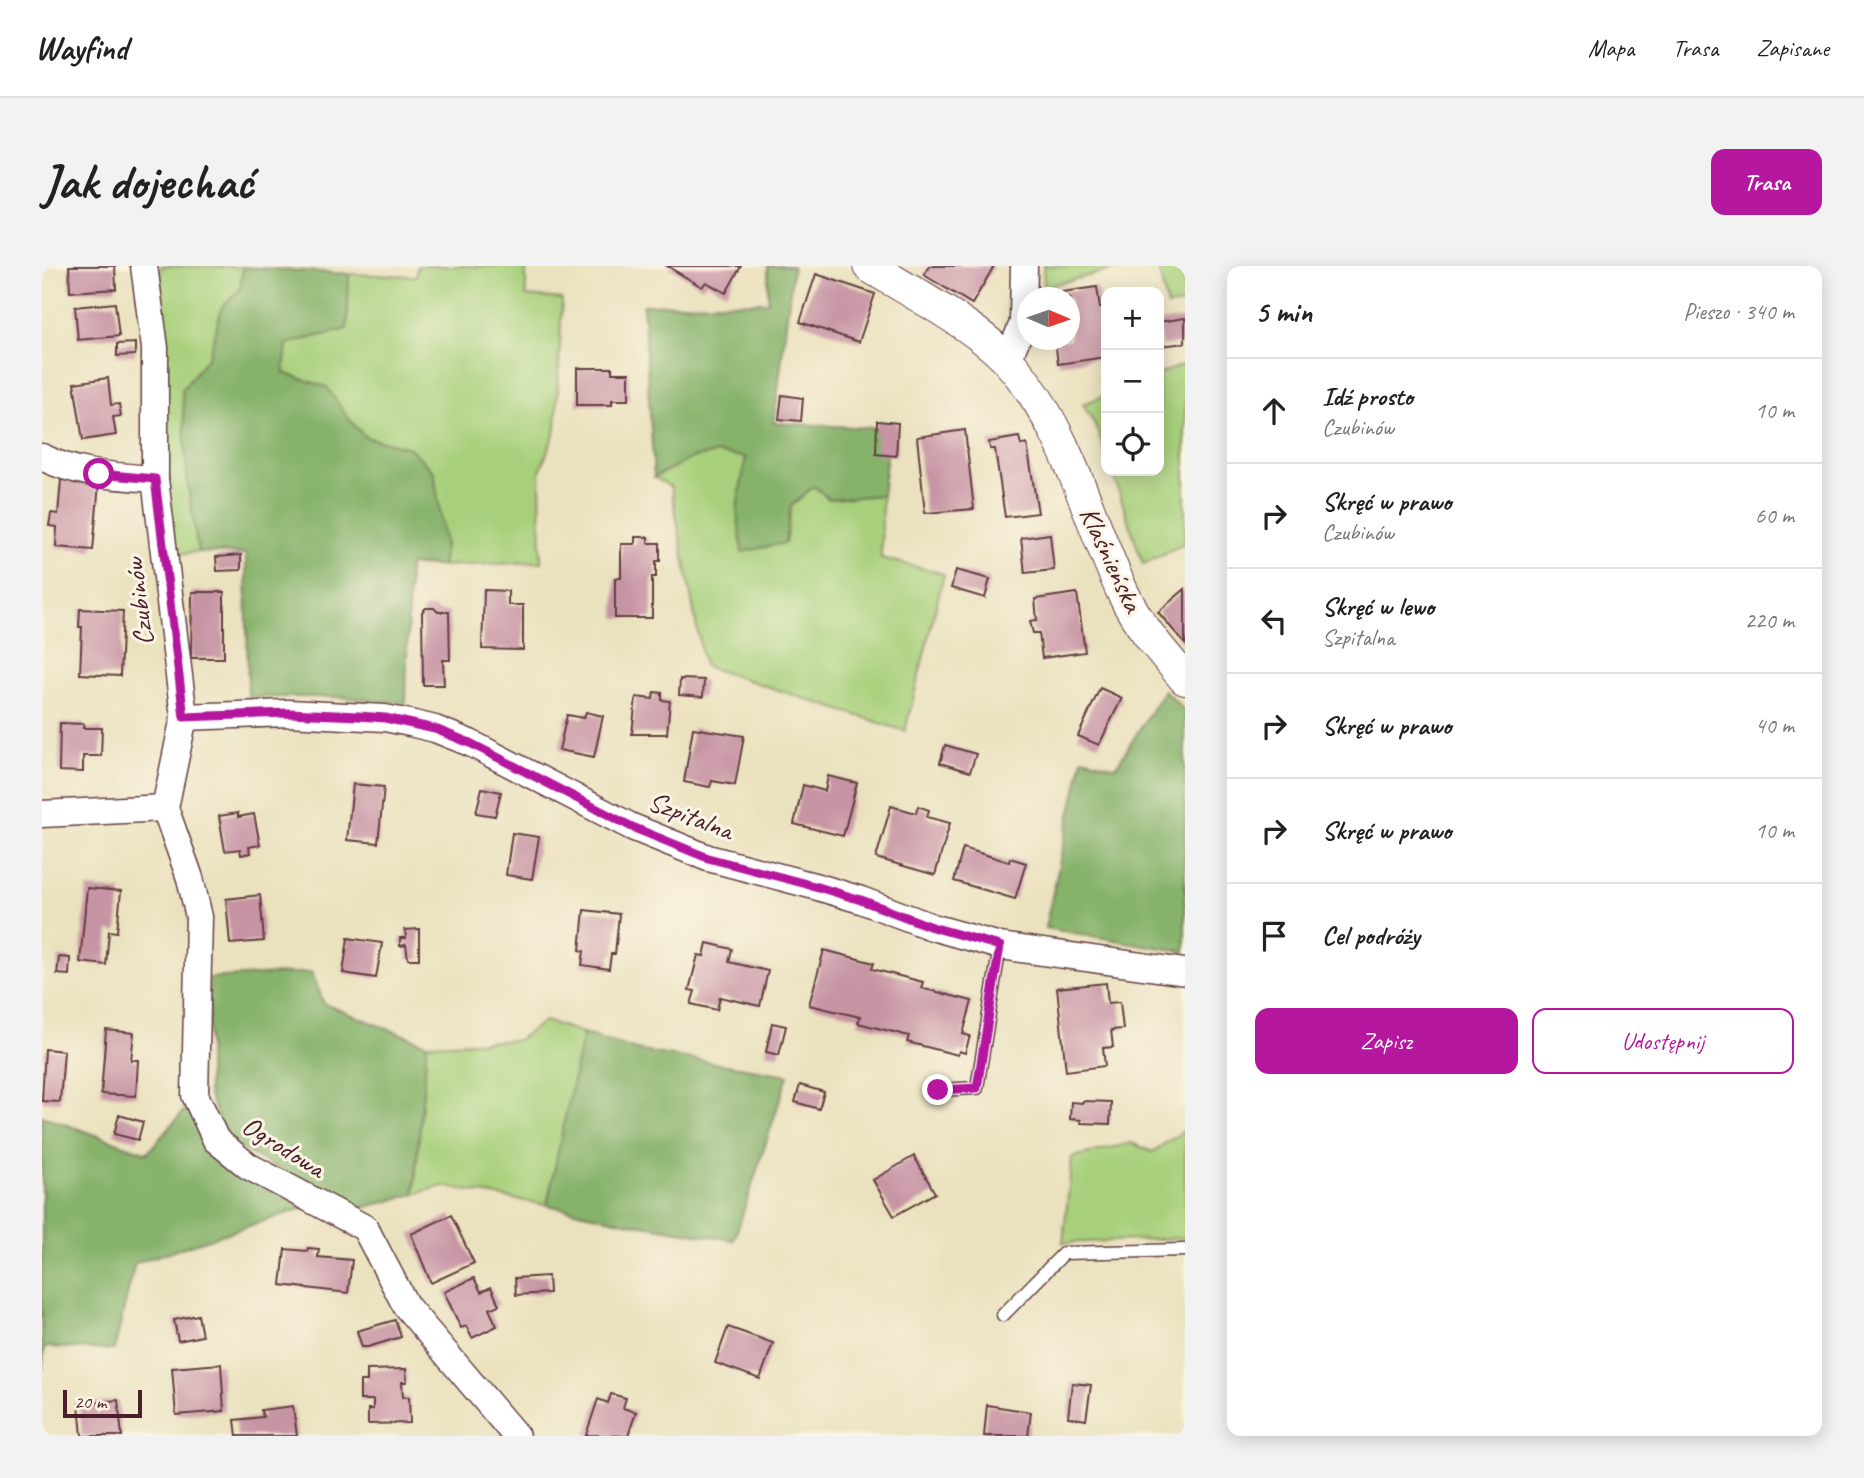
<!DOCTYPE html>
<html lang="pl">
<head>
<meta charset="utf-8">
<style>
  :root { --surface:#fff; --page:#f2f2f2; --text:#222; --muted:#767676; --line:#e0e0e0; --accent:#b5179e }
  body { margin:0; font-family:Caveat,sans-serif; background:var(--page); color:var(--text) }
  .controls { position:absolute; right:21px; top:21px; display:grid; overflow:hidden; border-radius:14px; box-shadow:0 4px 18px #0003 }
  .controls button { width:63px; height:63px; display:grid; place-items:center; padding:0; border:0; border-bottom:2px solid var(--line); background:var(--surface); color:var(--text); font:35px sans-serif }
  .compass { position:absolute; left:975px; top:21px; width:63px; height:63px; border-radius:50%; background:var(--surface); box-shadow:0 4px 18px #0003; rotate:92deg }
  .scale { position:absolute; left:21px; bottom:18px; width:79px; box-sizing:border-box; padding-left:7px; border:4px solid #4a1f2b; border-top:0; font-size:19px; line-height:24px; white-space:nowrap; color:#4a1f2b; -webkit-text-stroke:5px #fcf5e5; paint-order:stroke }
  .stop { position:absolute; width:21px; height:21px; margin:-16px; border:5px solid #b5179e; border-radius:50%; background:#fff }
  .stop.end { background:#b5179e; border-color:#fff; box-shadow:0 2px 7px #0008 }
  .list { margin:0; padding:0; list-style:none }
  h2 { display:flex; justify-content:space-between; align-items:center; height:91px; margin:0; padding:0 28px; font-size:30px }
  h2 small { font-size:23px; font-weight:400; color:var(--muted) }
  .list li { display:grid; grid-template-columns:46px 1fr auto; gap:21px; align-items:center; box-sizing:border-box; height:105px; padding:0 28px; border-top:2px solid var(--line) }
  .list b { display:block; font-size:26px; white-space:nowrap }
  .list p { margin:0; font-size:23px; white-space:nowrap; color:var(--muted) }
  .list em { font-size:23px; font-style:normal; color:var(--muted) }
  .actions { display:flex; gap:14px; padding:21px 28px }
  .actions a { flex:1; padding:16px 0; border:2px solid var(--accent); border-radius:14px; text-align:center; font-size:24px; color:var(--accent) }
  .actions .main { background:var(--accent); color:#fff }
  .icon { flex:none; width:38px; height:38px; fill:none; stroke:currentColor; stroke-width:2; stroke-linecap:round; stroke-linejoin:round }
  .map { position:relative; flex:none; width:1143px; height:1170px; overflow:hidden; border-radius:14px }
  header { display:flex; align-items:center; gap:42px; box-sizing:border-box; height:98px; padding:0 35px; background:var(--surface); border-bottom:2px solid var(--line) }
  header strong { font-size:33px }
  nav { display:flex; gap:38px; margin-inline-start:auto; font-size:24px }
  .intro { display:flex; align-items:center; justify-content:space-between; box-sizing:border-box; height:168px; padding:0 42px }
  h1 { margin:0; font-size:49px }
  .button { padding:18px 32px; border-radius:14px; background:var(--accent); color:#fff; font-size:24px; font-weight:700 }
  main { display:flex; gap:42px; padding:0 42px }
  aside { flex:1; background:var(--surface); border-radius:14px; box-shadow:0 4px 18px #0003 }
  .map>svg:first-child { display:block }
  .green { fill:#a8d07b; stroke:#797853; stroke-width:2 }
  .forest { fill:#86b26b; stroke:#68684b; stroke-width:2 }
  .building { fill:#c794a4 }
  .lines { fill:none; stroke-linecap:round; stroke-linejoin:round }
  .service-casing { stroke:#623c41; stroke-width:15 }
  .minor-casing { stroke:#623c41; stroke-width:29 }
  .tertiary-casing { stroke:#623c41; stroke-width:34 }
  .service { stroke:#fff; stroke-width:12 }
  .minor { stroke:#fff; stroke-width:26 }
  .tertiary { stroke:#fff; stroke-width:32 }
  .route { stroke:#b5179e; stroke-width:9 }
  .labels { text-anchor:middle; stroke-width:6; stroke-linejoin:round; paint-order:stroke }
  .street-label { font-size:28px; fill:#4a1f2b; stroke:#fcf5e5 }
</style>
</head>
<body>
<header>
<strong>Wayfind</strong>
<nav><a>Mapa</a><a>Trasa</a><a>Zapisane</a></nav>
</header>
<div class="intro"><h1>Jak dojechać</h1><a class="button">Trasa</a></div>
<main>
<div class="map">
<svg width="1143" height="1170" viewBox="0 0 1143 1170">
  <rect width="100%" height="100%" fill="#fcf5e5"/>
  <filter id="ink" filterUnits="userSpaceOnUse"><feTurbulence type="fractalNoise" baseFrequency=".0143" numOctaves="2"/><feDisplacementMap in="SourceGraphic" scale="14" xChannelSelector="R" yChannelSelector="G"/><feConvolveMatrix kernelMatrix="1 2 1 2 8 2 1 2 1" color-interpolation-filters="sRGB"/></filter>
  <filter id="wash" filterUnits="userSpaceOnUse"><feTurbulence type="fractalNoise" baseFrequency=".00686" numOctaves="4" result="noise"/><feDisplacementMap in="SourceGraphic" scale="28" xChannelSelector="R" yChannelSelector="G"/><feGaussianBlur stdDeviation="1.57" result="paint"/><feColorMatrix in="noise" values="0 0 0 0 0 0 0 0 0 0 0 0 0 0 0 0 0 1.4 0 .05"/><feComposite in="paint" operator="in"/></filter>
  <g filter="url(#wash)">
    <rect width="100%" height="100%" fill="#eae1be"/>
    <g class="green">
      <polygon points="119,0 201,1 198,24 180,41 168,89 140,124 146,219 156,286 130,288 121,222"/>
      <polygon points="375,0 484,0 484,30 520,33 514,163 498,205 499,296 400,300 403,279 368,182 323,171 306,152 242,107 244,78 305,63 307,8 374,10"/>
      <polygon points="1001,0 1086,0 1002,21"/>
      <polygon points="1116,0 1143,0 1143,38 1125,40"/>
      <polygon points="1143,98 1143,277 1101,298 1070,205 1117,205 1117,108"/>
      <polygon points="1064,129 1064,188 1052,157 1041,138"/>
      <polygon points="674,187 704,191 695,243 749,240 772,220 787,233 840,229 839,292 902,308 863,465 662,400 629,221 612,211 649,192"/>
      <polygon points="502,755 541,767 505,939 401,920 372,928 385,778 476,774"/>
      <polygon points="1143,864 1143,972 1021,977 1030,891 1090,877 1110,886"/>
    </g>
    <g class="forest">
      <polygon points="726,0 751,0 732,157 848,163 840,229 787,233 772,220 749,240 743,277 700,286 695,243 704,191 674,187 650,192 612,211 601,39 726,36"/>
      <polygon points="201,1 307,8 305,63 245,78 242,107 285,121 306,152 323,171 368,182 392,206 403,279 400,300 367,299 364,437 294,431 206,431 204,288 156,286 146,219 140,124 167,89 180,41 198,23"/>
      <polygon points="1122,424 1143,445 1143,686 1003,662 1041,492 1074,501"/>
      <polygon points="270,706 282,738 385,778 372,928 322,942 252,911 185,875 166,827 167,712"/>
      <polygon points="541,767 594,784 746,809 692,974 588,957 505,939"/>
      <polygon points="146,840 177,898 265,941 93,997 72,1084 3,1081 0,1106 0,850 105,887"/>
    </g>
    <g id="blocks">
      <g class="building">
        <polygon points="27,0 73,0 74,23 28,26"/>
        <polygon points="625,0 699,0 684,27 664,16 660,21"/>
        <polygon points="887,0 952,0 930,38 882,9"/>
        <polygon points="774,8 833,28 817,76 758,56"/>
        <polygon points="1055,21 1058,42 1064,42 1064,69 1062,70 1064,91 1016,98 1013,74 1028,74 1028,32 1007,32 1006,28"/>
        <polygon points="73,37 77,70 36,74 33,41"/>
        <polygon points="1143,52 1143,77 1119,80 1117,56"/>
        <polygon points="93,77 93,89 75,90 75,78"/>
        <polygon points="535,102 570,102 570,107 587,107 587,134 570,134 570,139 535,139"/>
        <polygon points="66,112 69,139 77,138 79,150 71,151 74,169 41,174 32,117"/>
        <polygon points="740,129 761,132 759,155 737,153"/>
        <polygon points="835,155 856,157 854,190 834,188"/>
        <polygon points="923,164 932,243 883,247 875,171"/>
        <polygon points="977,171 979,179 985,178 996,247 963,251 953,183 948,183 947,176"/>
        <polygon points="19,214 57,217 51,284 14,281 15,261 7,260 9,247 16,248"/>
        <polygon points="1008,268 1012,304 983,307 979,272"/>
        <polygon points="593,271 606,271 606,277 618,277 618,295 614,295 614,311 610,311 610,352 573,352 573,312 579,312 579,278 593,278"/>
        <polygon points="199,289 199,304 175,305 174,291"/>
        <polygon points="914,304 948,313 943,332 909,322"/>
        <polygon points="1143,323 1143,378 1116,346"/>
        <polygon points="442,324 466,325 466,339 481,339 481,384 440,383"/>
        <polygon points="150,326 182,326 182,392 149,392"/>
        <polygon points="1035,327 1043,386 1000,392 997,367 991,367 988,355 995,354 993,333"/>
        <polygon points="384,342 392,342 396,346 407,346 408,394 401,394 402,419 381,419 380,346"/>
        <polygon points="38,343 81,345 78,410 38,408 40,361 37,361"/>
        <polygon points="638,413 662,414 661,431 637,429"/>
        <polygon points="1058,422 1080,432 1057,479 1036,470"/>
        <polygon points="612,426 620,427 620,434 628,435 625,468 590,468 594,431 611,433"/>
        <polygon points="544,446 561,450 552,491 517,484 525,449 542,452"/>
        <polygon points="18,457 42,458 41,462 60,462 59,490 41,490 41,506 17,505"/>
        <polygon points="651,462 702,470 693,519 670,515 668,521 642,516"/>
        <polygon points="903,479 934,488 928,506 898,497"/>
        <polygon points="786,510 815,517 801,570 752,558 761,519 783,525"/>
        <polygon points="311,518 342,521 336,577 305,574"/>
        <polygon points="440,522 459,526 453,550 434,547"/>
        <polygon points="849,540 874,547 876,540 887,544 885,551 908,557 893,609 834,592"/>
        <polygon points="196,547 196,551 212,548 218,579 207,581 208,587 199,589 198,583 183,585 177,550"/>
        <polygon points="470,567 497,571 490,613 464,609"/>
        <polygon points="921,582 967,596 968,592 984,597 973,633 912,615"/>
        <polygon points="45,622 79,625 75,666 67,665 64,699 38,696"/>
        <polygon points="218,629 222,675 188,678 184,633"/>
        <polygon points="542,644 577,648 573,688 569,688 567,703 540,699 542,685 538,684"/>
        <polygon points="377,663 377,693 366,693 364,679 358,680 358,672 364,672 363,664"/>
        <polygon points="306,672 340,677 334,712 301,707"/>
        <polygon points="665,677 690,683 687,696 726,705 718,740 678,731 675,744 649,738 653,725 647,724 656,689 662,690"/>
        <polygon points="782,684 832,697 830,703 881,716 879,722 930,735 921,768 928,770 923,787 917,785 916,789 865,776 867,770 816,757 818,751 767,739"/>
        <polygon points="17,691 28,692 27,709 15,708"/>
        <polygon points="1064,717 1066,737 1078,736 1081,763 1069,764 1071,781 1061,782 1063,800 1024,805 1015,722"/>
        <polygon points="730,757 744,760 737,789 724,786"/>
        <polygon points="64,764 92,767 89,794 96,794 94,830 59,828"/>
        <polygon points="3,783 22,785 18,836 0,835"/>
        <polygon points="758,819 782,826 777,843 753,836"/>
        <polygon points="1041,835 1069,836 1068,858 1039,857 1039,854 1028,853 1029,836 1040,837"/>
        <polygon points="77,849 101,856 96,874 72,868"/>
        <polygon points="872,890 893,927 852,950 831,914"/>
        <polygon points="409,949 432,997 389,1017 369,968"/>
        <polygon points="266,982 277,983 276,991 310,994 306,1027 239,1019 243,983 265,985"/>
        <polygon points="506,1010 507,1027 474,1029 473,1012"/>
        <polygon points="432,1012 439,1026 449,1021 457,1039 447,1043 455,1060 430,1072 424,1060 419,1062 402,1026"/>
        <polygon points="156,1049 160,1070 136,1075 132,1054"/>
        <polygon points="353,1054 359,1071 326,1081 320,1081 315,1065"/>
        <polygon points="686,1061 731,1077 718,1113 673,1097"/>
        <polygon points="179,1098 182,1145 134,1149 130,1102"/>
        <polygon points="364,1103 365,1116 360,1116 361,1131 367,1131 368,1157 326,1158 326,1143 331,1143 331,1134 318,1134 318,1115 325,1115 325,1104"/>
        <polygon points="1030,1117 1049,1119 1044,1154 1026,1151"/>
        <polygon points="569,1128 584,1132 581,1142 594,1146 586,1170 544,1169 556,1133 566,1137"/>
        <polygon points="76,1134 80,1170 40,1170 37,1138"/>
        <polygon points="945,1139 989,1146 986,1170 942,1170"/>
        <polygon points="251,1140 255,1170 195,1170 193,1154 221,1151 219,1144"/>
      </g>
    </g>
  </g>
  <g filter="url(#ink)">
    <use href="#blocks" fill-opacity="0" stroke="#623c41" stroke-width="2"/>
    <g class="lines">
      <g class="service-casing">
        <g id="service">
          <polyline points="896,824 935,822 958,680"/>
          <polyline points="961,1049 1022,987 1143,984"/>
        </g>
      </g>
      <g class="minor-casing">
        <g id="minor">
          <polyline points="102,0 113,82 113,213 142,451 123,542 148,612 157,651 153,829 174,874 206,900 323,962 364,1040 474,1170"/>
          <polyline points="966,94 981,57 982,0"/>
          <path d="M 0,191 C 35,209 74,210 113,213"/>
          <polyline points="142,451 246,447 343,452 368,457 393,463 428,477 590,561 666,592 776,621 819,634 890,661 958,680 1143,706"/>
          <polyline points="0,548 123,542"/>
        </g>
      </g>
      <g class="tertiary-casing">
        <path id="tertiary" d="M 827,0 C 868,26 935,60 967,96 C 1025,161 1045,250 1081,327 C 1096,359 1121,387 1143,413"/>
      </g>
      <use href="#service" class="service"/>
      <use href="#minor" class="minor"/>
      <use href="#tertiary" class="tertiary"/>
    </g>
  </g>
  <g class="lines" filter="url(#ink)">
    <polyline class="route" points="57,208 113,213 142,451 246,447 316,450 343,452 393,463 428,477 590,561 666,592 776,621 819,634 890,661 958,680 935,822 896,824"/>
  </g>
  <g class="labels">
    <g class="street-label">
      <text transform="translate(1070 293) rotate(65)" y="10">Klaśnieńska</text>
      <text transform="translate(96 336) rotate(-97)" y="10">Czubinów</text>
      <text transform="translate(649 549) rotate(21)" y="10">Szpitalna</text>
      <text transform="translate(242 880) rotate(32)" y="10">Ogrodowa</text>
    </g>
  </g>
</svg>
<div class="controls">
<button>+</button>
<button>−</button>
<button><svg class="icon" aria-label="locate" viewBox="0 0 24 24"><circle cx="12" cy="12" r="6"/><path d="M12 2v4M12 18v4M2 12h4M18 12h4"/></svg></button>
</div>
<svg class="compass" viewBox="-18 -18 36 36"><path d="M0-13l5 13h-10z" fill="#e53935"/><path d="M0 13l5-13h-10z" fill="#767676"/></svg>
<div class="scale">20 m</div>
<div class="stop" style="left:57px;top:208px"></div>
<div class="stop end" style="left:896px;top:824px"></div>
</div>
<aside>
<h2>5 min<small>Pieszo · 340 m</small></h2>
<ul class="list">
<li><svg class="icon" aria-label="ahead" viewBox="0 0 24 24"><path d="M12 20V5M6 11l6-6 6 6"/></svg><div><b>Idź prosto</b><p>Czubinów</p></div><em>10 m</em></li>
<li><svg class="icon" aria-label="right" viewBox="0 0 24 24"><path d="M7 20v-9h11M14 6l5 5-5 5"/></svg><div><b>Skręć w prawo</b><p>Czubinów</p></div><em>60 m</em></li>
<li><svg class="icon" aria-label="left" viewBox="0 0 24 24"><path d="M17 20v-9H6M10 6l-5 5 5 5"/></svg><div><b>Skręć w lewo</b><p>Szpitalna</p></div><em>220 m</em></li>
<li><svg class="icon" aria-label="right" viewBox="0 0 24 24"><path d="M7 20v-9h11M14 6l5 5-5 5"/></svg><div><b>Skręć w prawo</b></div><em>40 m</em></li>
<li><svg class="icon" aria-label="right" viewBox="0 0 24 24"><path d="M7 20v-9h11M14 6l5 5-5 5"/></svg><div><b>Skręć w prawo</b></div><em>10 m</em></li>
<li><svg class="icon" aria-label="arrive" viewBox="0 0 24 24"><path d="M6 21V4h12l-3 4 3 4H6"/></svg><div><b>Cel podróży</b></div></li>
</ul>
<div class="actions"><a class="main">Zapisz</a><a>Udostępnij</a></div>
</aside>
</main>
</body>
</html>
